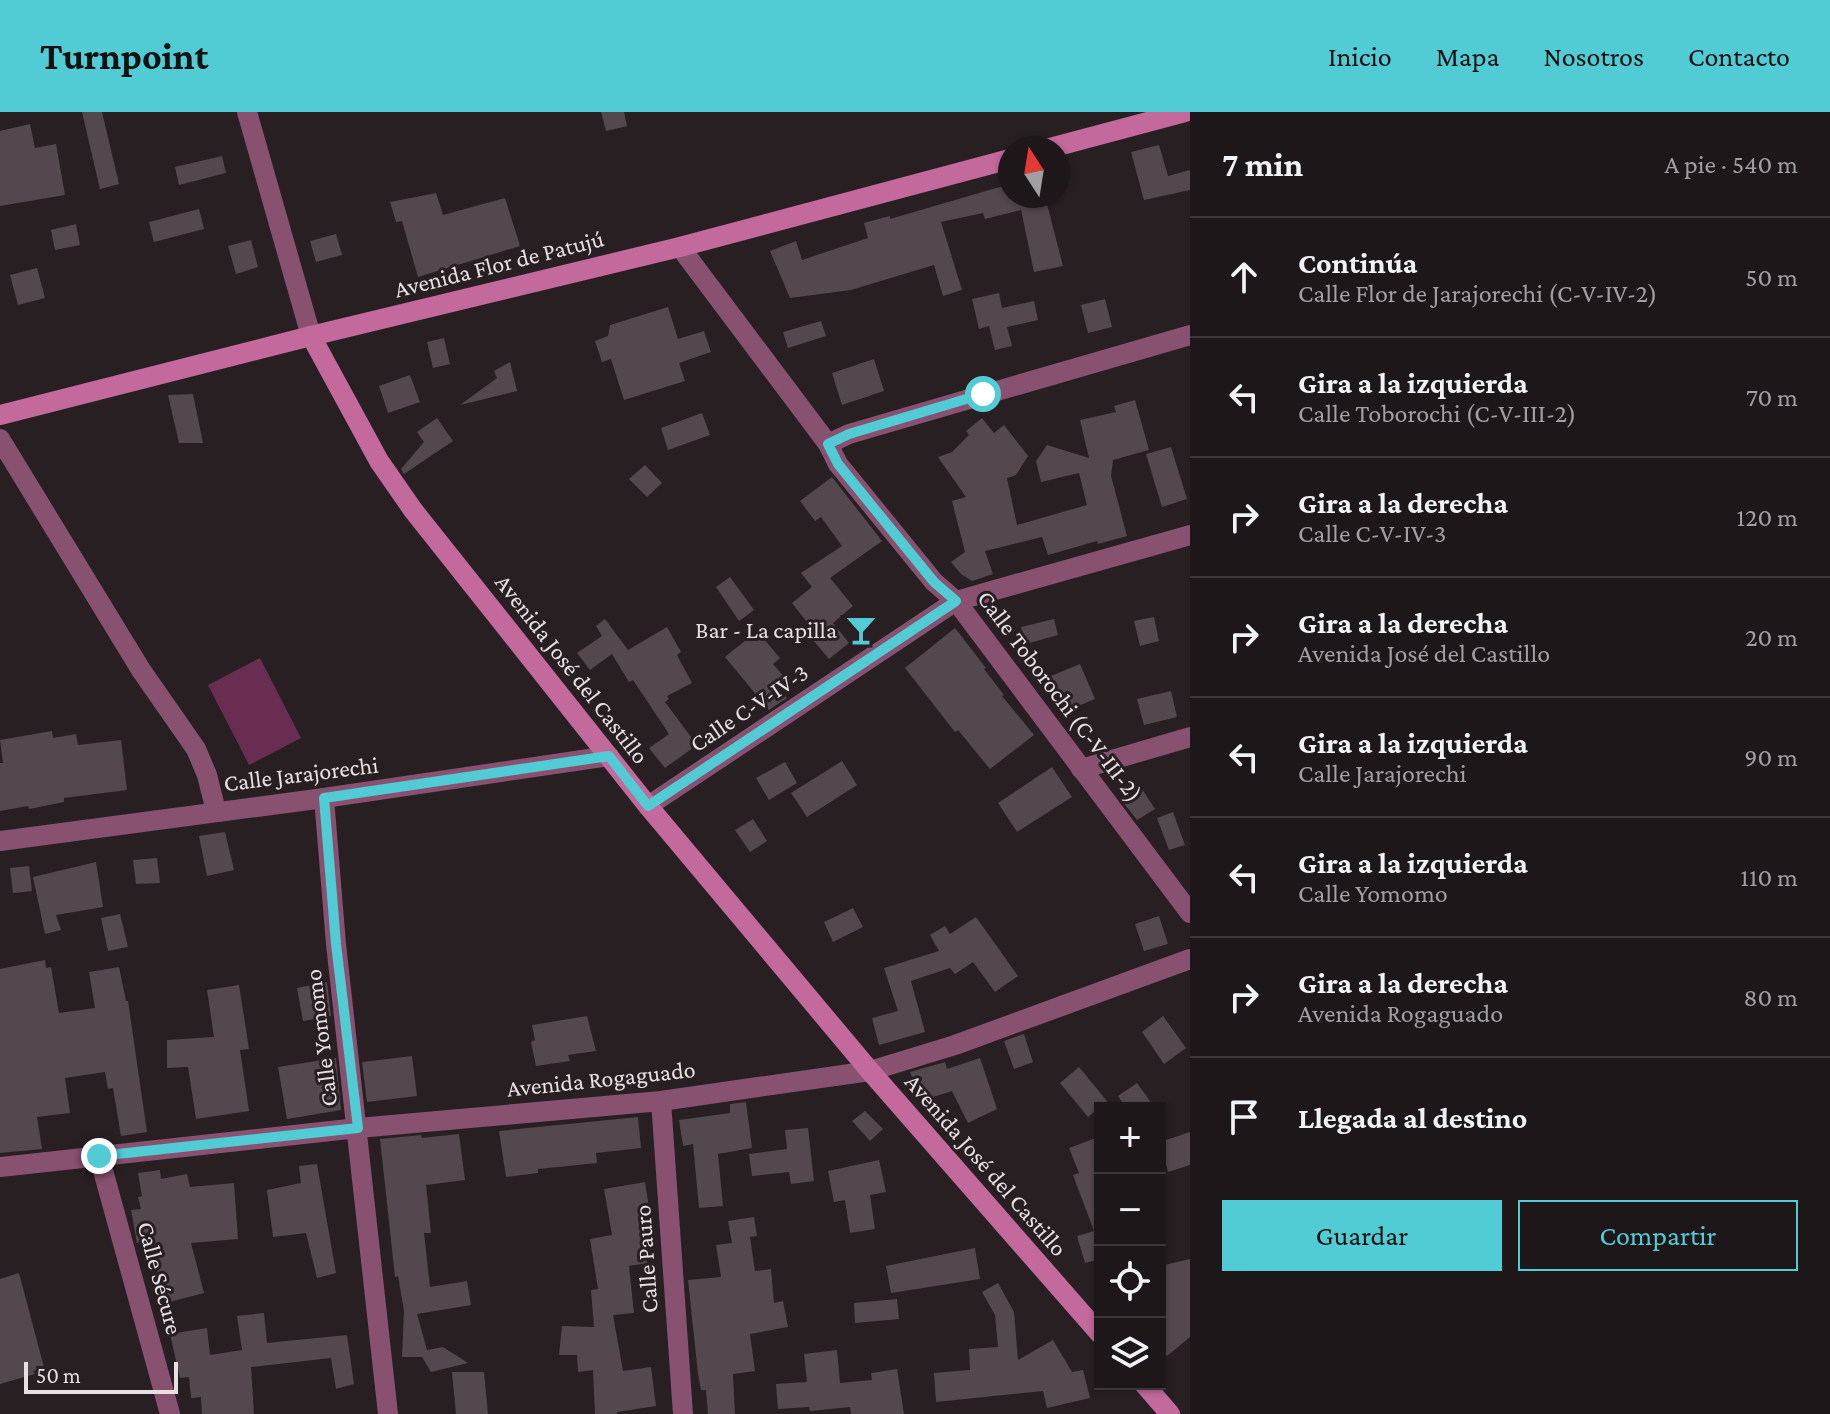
<!DOCTYPE html>
<html lang="es">
<head>
<meta charset="utf-8">
<style>
  :root { --surface:#1e171a; --page:#262023; --text:#f1f3f6; --muted:#a19fa2; --line:#3c3639; --accent:#51ccd5 }
  body { margin:0; font-family:"Crimson Pro",serif; background:var(--page); color:var(--text) }
  .controls { position:absolute; right:24px; bottom:24px; display:grid; overflow:hidden; border-radius:0px; box-shadow:0 2px 6px #0004 }
  .controls button { width:72px; height:72px; display:grid; place-items:center; padding:0; border:0; border-bottom:2px solid var(--line); background:var(--surface); color:var(--text); font:40px sans-serif }
  .compass { position:absolute; left:998px; top:24px; width:72px; height:72px; border-radius:50%; background:var(--surface); box-shadow:0 2px 6px #0004; rotate:348deg }
  .scale { position:absolute; left:24px; bottom:20px; width:154px; box-sizing:border-box; padding-left:8px; border:4px solid #e6e0e3; border-top:0; font-size:22px; line-height:28px; white-space:nowrap; color:#e6e0e3; -webkit-text-stroke:6px #281f23; paint-order:stroke }
  .stop { position:absolute; width:24px; height:24px; margin:-18px; border:6px solid #51ccd5; border-radius:50%; background:#fff }
  .stop.end { background:#51ccd5; border-color:#fff; box-shadow:0 2px 8px #0008 }
  .list { margin:0; padding:0; list-style:none }
  h2 { display:flex; justify-content:space-between; align-items:center; height:104px; margin:0; padding:0 32px; font-size:34px }
  h2 small { font-size:26px; font-weight:400; color:var(--muted) }
  .list li { display:grid; grid-template-columns:52px 1fr auto; gap:24px; align-items:center; box-sizing:border-box; height:120px; padding:0 32px; border-top:2px solid var(--line) }
  .list b { display:block; font-size:30px; white-space:nowrap }
  .list p { margin:0; font-size:26px; white-space:nowrap; color:var(--muted) }
  .list em { font-size:26px; font-style:normal; color:var(--muted) }
  .actions { display:flex; gap:16px; padding:24px 32px }
  .actions a { flex:1; padding:18px 0; border:2px solid var(--accent); border-radius:0px; text-align:center; font-size:28px; color:var(--accent) }
  .actions .main { background:var(--accent); color:#111 }
  .icon { flex:none; width:44px; height:44px; fill:none; stroke:currentColor; stroke-width:2; stroke-linecap:round; stroke-linejoin:round }
  .map { position:relative; flex:none; width:1190px; height:1302px; overflow:hidden }
  header { display:flex; align-items:center; gap:48px; box-sizing:border-box; height:112px; padding:0 40px; background:var(--accent); color:#111 }
  header strong { font-size:38px }
  nav { display:flex; gap:44px; margin-inline-start:auto; font-size:28px }
  main { display:flex }
  aside { flex:1; background:var(--surface) }
  .map>svg:first-child { display:block }
  .green { fill:#682d50 }
  .building { fill:#52484d }
  .lines { fill:none; stroke-linecap:round; stroke-linejoin:round }
  .minor { stroke:#895170; stroke-width:20 }
  .secondary { stroke:#c3699c; stroke-width:20 }
  .route { stroke:#51ccd5; stroke-width:10 }
  .labels { text-anchor:middle; stroke-width:6; stroke-linejoin:round; paint-order:stroke }
  .street-label { font-size:24px; fill:#e6e0e3; stroke:#281f23 }
  .poi-label { font-size:24px; fill:#e6e0e3; stroke:#281f23; text-anchor:end }
</style>
</head>
<body>
<header>
<strong>Turnpoint</strong>
<nav><a>Inicio</a><a>Mapa</a><a>Nosotros</a><a>Contacto</a></nav>
</header>
<main>
<div class="map">
<svg width="1190" height="1302" viewBox="0 0 1190 1302">
  <rect width="100%" height="100%" fill="#281f23"/>
  <polygon class="green" points="260,546 301,626 249,653 208,573"/>
  <g class="building">
    <polygon points="82,0 102,0 119,72 100,77"/>
    <polygon points="601,0 624,0 627,14 606,19"/>
    <polygon points="30,12 35,36 56,32 65,83 0,94 0,19"/>
    <polygon points="1159,33 1168,64 1190,58 1190,78 1144,88 1131,40"/>
    <polygon points="222,44 226,61 179,73 175,55"/>
    <polygon points="1010,72 1010,84 1052,84 1053,90 1047,92 1063,154 1034,160 1021,98 985,107 983,101 941,110 962,178 943,184 934,153 851,178 790,186 770,139 796,129 802,148 868,126 864,111 890,104 890,107"/>
    <polygon points="436,81 443,103 505,86 520,134 418,165 402,109 396,110 390,90"/>
    <polygon points="199,97 204,117 154,130 149,110"/>
    <polygon points="76,112 80,133 55,138 51,118"/>
    <polygon points="336,122 342,143 316,150 310,129"/>
    <polygon points="251,128 258,155 236,162 228,134"/>
    <polygon points="37,156 45,186 18,193 10,163"/>
    <polygon points="999,181 1002,196 1034,189 1038,208 1007,215 1012,234 995,238 989,214 979,217 972,187"/>
    <polygon points="1105,187 1112,215 1088,221 1081,193"/>
    <polygon points="668,195 678,227 704,219 711,240 679,251 685,269 624,288 611,247 602,250 595,229 608,224 610,213"/>
    <polygon points="821,209 826,224 788,236 783,220"/>
    <polygon points="444,226 450,252 433,256 427,230"/>
    <polygon points="874,247 884,279 842,293 832,261"/>
    <polygon points="510,250 517,279 460,293 497,266 494,259"/>
    <polygon points="410,263 420,290 388,301 379,274"/>
    <polygon points="193,282 203,331 179,331 168,283"/>
    <polygon points="1135,288 1149,338 1113,348 1111,364 1127,424 1098,432 1097,429 1048,443 1042,425 985,439 993,462 972,469 961,462 951,450 965,440 952,389 966,385 938,345 952,340 969,323 966,319 982,306 994,321 1004,313 1028,344 1016,363 1007,366 1017,413 1087,393 1079,361 1041,370 1036,349 1047,333 1089,346 1080,308 1116,300 1114,294"/>
    <polygon points="702,301 710,323 668,338 661,316"/>
    <polygon points="437,306 453,329 404,362 401,357 424,330 417,320"/>
    <polygon points="1171,335 1187,387 1162,395 1146,342"/>
    <polygon points="645,353 662,371 647,385 629,367"/>
    <polygon points="832,365 882,429 830,466 853,494 833,511 849,531 829,547 813,528 818,524 792,491 812,475 801,461 842,434 821,405 815,409 800,389"/>
    <polygon points="730,465 754,498 739,509 716,475"/>
    <polygon points="1154,505 1159,529 1140,534 1134,509"/>
    <polygon points="605,507 628,538 667,515 681,540 677,543 692,571 667,584 669,587 665,590 697,633 665,656 649,636 669,622 633,568 629,570 612,542 590,558 577,541 602,524 596,514"/>
    <polygon points="1054,507 1058,523 1026,532 1021,515"/>
    <polygon points="955,516 986,556 984,557 1004,583 1002,584 1034,623 990,657 958,618 955,620 905,556"/>
    <polygon points="757,519 780,546 773,552 786,567 777,574 787,586 769,598 725,545"/>
    <polygon points="1080,552 1095,587 1066,599 1051,564"/>
    <polygon points="1171,579 1177,605 1144,613 1137,587"/>
    <polygon points="52,619 53,626 76,622 78,633 121,628 127,678 64,686 64,690 29,697 28,694 0,699 0,651 3,651 0,628"/>
    <polygon points="842,649 857,673 807,705 791,681"/>
    <polygon points="785,650 797,671 769,688 756,666"/>
    <polygon points="1052,655 1072,685 1017,720 998,691"/>
    <polygon points="1142,677 1155,697 1137,708 1122,689"/>
    <polygon points="1173,700 1185,733 1169,738 1157,706"/>
    <polygon points="753,707 767,729 750,740 735,718"/>
    <polygon points="225,720 234,758 207,764 199,724"/>
    <polygon points="157,746 160,771 136,772 133,748"/>
    <polygon points="96,750 103,795 56,803 61,818 45,822 33,765"/>
    <polygon points="29,754 32,779 13,781 10,756"/>
    <polygon points="853,796 863,815 833,830 824,810"/>
    <polygon points="120,802 128,835 108,839 101,806"/>
    <polygon points="1159,804 1168,832 1144,839 1135,812"/>
    <polygon points="976,805 1018,864 995,880 973,850 955,862 950,856 911,869 925,920 879,933 872,906 898,899 884,856 939,839 930,823 945,814 950,822"/>
    <polygon points="45,848 46,856 51,855 59,901 95,896 89,860 119,855 126,889 128,889 147,1020 121,1024 113,976 108,977 105,960 65,966 70,1001 37,1005 42,1037 0,1041 0,857"/>
    <polygon points="327,870 331,904 303,909 297,876"/>
    <polygon points="239,873 249,937 240,938 249,999 196,1007 188,955 167,956 167,928 214,925 207,878"/>
    <polygon points="587,904 596,939 568,943 570,949 536,954 531,930 535,928 532,913"/>
    <polygon points="1163,904 1186,936 1164,952 1142,920"/>
    <polygon points="1024,922 1033,950 1014,957 1004,929"/>
    <polygon points="412,944 417,984 367,990 362,950"/>
    <polygon points="336,946 341,998 287,1007 278,955"/>
    <polygon points="980,946 997,997 968,1011 952,979 921,989 910,960 945,950 947,957"/>
    <polygon points="1079,955 1107,989 1088,1005 1060,971"/>
    <polygon points="1137,971 1155,996 1126,996 1118,984"/>
    <polygon points="746,990 752,1036 718,1042 723,1094 699,1096 693,1032 683,1034 679,1008 730,1001 730,992"/>
    <polygon points="865,999 883,1017 870,1029 852,1009"/>
    <polygon points="638,1005 641,1036 596,1041 597,1051 538,1057 538,1061 506,1065 499,1019"/>
    <polygon points="808,1016 814,1069 791,1072 789,1060 752,1064 749,1042 787,1037 785,1018"/>
    <polygon points="1190,1020 1190,1053 1168,1060 1160,1030"/>
    <polygon points="459,1022 465,1068 426,1073 431,1121 424,1121 430,1175 467,1169 471,1193 417,1202 427,1238 443,1235 468,1251 431,1260 422,1245 402,1245 404,1199 398,1164 395,1165 380,1027 421,1023 422,1026"/>
    <polygon points="1096,1026 1100,1036 1100,1147 1085,1151 1077,1124 1094,1119 1073,1063 1079,1061 1069,1036"/>
    <polygon points="879,1048 886,1080 870,1083 875,1117 850,1121 845,1088 834,1090 828,1059"/>
    <polygon points="317,1052 336,1161 317,1166 306,1121 273,1125 267,1078 301,1071 299,1054"/>
    <polygon points="160,1058 161,1067 187,1062 190,1075 234,1071 238,1127 191,1131 204,1181 166,1191 149,1129 137,1131 131,1098 141,1097 138,1085 142,1084 138,1061"/>
    <polygon points="645,1070 650,1102 639,1103 647,1151 629,1154 634,1201 613,1203 623,1259 651,1255 656,1294 617,1300 617,1302 595,1302 593,1258 578,1260 577,1243 559,1243 562,1214 594,1215 591,1178 598,1177 590,1127 612,1123 604,1077"/>
    <polygon points="754,1105 757,1124 750,1125 755,1159 771,1157 774,1191 783,1189 788,1215 750,1222 755,1259 733,1262 735,1302 708,1302 706,1278 701,1278 698,1262 688,1168 721,1165 716,1133 732,1131 728,1109"/>
    <polygon points="975,1136 980,1167 891,1181 886,1154"/>
    <polygon points="1190,1147 1190,1225 1167,1244 1160,1236 1160,1154"/>
    <polygon points="19,1161 45,1259 0,1272 0,1167"/>
    <polygon points="998,1171 1014,1200 1018,1248 1053,1228 1072,1260 1083,1258 1090,1286 1047,1296 1043,1279 936,1290 934,1261 970,1258 969,1237 998,1235 995,1203 982,1180"/>
    <polygon points="897,1187 899,1207 855,1211 854,1191"/>
    <polygon points="264,1201 267,1231 347,1223 354,1272 336,1277 331,1246 251,1255 254,1302 202,1302 201,1285 191,1286 189,1265 180,1266 170,1222 207,1216 210,1243 242,1238 237,1204"/>
    <polygon points="837,1238 840,1271 872,1268 871,1261 897,1257 904,1302 851,1302 850,1295 810,1299 809,1295 778,1297 776,1272 807,1270 804,1242"/>
    <polygon points="452,1260 484,1260 488,1302 456,1302"/>
  </g>
  <g class="lines">
    <g class="minor">
      <polyline points="247,0 311,224"/>
      <polyline points="680,135 828,332 838,352 934,470 956,489 1190,801"/>
      <polyline points="0,327 141,558 196,637 207,663 216,699"/>
      <polyline points="828,332 849,322 1190,223"/>
      <polyline points="1081,657 1190,625"/>
      <polyline points="324,686 336,832 388,1302"/>
      <polyline points="648,694 956,489 1190,423"/>
      <polyline points="0,729 324,686 609,644"/>
      <polyline points="661,989 683,1302"/>
      <polyline points="99,1044 170,1302"/>
      <polyline points="0,1055 358,1016 661,989 870,959 955,933 1190,847"/>
    </g>
    <g class="secondary">
      <polyline points="1050,36 1185,0"/>
      <polyline points="311,224 379,349 413,398 648,694 870,959 1100,1222"/>
      <polyline points="0,303 311,224 680,135 1010,47"/>
      <polyline points="1144,1272 1170,1302"/>
    </g>
  </g>
  <g class="lines">
    <polyline class="route" points="99,1044 358,1016 336,832 324,686 609,644 648,694 956,489 934,470 838,352 828,332 849,322 983,282"/>
  </g>
  <defs>
    <g id="bar-bare" transform="scale(2.4)"><path d="M-6-5H6L.8 .8V4.5H3.5V6h-7V4.5H-.8V.8Z" fill="#51ccd5" stroke="#281f23" stroke-width="2.5" paint-order="stroke"/></g>
  </defs>
  <g fill-rule="evenodd">
    <use href="#bar-bare" x="861" y="518"/>
  </g>
  <g class="labels">
    <g class="street-label">
      <text transform="translate(499 152) rotate(-14)" y="8">Avenida Flor de Patujú</text>
      <text transform="translate(572 557) rotate(52)" y="8">Avenida José del Castillo</text>
      <text transform="translate(1060 584) rotate(53)" y="8">Calle Toborochi (C-V-III-2)</text>
      <text transform="translate(749 596) rotate(-34)" y="8">Calle C-V-IV-3</text>
      <text transform="translate(301 662) rotate(-7)" y="8">Calle Jarajorechi</text>
      <text transform="translate(321 926) rotate(-97)" y="8">Calle Yomomo</text>
      <text transform="translate(601 967) rotate(-6)" y="8">Avenida Rogaguado</text>
      <text transform="translate(986 1053) rotate(49)" y="8">Avenida José del Castillo</text>
      <text transform="translate(646 1147) rotate(-94)" y="8">Calle Pauro</text>
      <text transform="translate(160 1166) rotate(75)" y="8">Calle Sécure</text>
    </g>
    <g class="poi-label">
      <text x="837" y="526">Bar - La capilla</text>
    </g>
  </g>
</svg>
<div class="controls">
<button>+</button>
<button>−</button>
<button><svg class="icon" aria-label="locate" viewBox="0 0 24 24"><circle cx="12" cy="12" r="6"/><path d="M12 2v4M12 18v4M2 12h4M18 12h4"/></svg></button>
<button><svg class="icon" aria-label="layers" viewBox="0 0 24 24"><path d="M12 4l9 5-9 5-9-5zM3 14l9 5 9-5"/></svg></button>
</div>
<svg class="compass" viewBox="-18 -18 36 36"><path d="M0-13l5 13h-10z" fill="#e53935"/><path d="M0 13l5-13h-10z" fill="#a19fa2"/></svg>
<div class="scale">50 m</div>
<div class="stop" style="left:983px;top:282px"></div>
<div class="stop end" style="left:99px;top:1044px"></div>
</div>
<aside>
<h2>7 min<small>A pie · 540 m</small></h2>
<ul class="list">
<li><svg class="icon" aria-label="ahead" viewBox="0 0 24 24"><path d="M12 20V5M6 11l6-6 6 6"/></svg><div><b>Continúa</b><p>Calle Flor de Jarajorechi (C-V-IV-2)</p></div><em>50 m</em></li>
<li><svg class="icon" aria-label="left" viewBox="0 0 24 24"><path d="M17 20v-9H6M10 6l-5 5 5 5"/></svg><div><b>Gira a la izquierda</b><p>Calle Toborochi (C-V-III-2)</p></div><em>70 m</em></li>
<li><svg class="icon" aria-label="right" viewBox="0 0 24 24"><path d="M7 20v-9h11M14 6l5 5-5 5"/></svg><div><b>Gira a la derecha</b><p>Calle C-V-IV-3</p></div><em>120 m</em></li>
<li><svg class="icon" aria-label="right" viewBox="0 0 24 24"><path d="M7 20v-9h11M14 6l5 5-5 5"/></svg><div><b>Gira a la derecha</b><p>Avenida José del Castillo</p></div><em>20 m</em></li>
<li><svg class="icon" aria-label="left" viewBox="0 0 24 24"><path d="M17 20v-9H6M10 6l-5 5 5 5"/></svg><div><b>Gira a la izquierda</b><p>Calle Jarajorechi</p></div><em>90 m</em></li>
<li><svg class="icon" aria-label="left" viewBox="0 0 24 24"><path d="M17 20v-9H6M10 6l-5 5 5 5"/></svg><div><b>Gira a la izquierda</b><p>Calle Yomomo</p></div><em>110 m</em></li>
<li><svg class="icon" aria-label="right" viewBox="0 0 24 24"><path d="M7 20v-9h11M14 6l5 5-5 5"/></svg><div><b>Gira a la derecha</b><p>Avenida Rogaguado</p></div><em>80 m</em></li>
<li><svg class="icon" aria-label="arrive" viewBox="0 0 24 24"><path d="M6 21V4h12l-3 4 3 4H6"/></svg><div><b>Llegada al destino</b></div></li>
</ul>
<div class="actions"><a class="main">Guardar</a><a>Compartir</a></div>
</aside>
</main>
</body>
</html>
